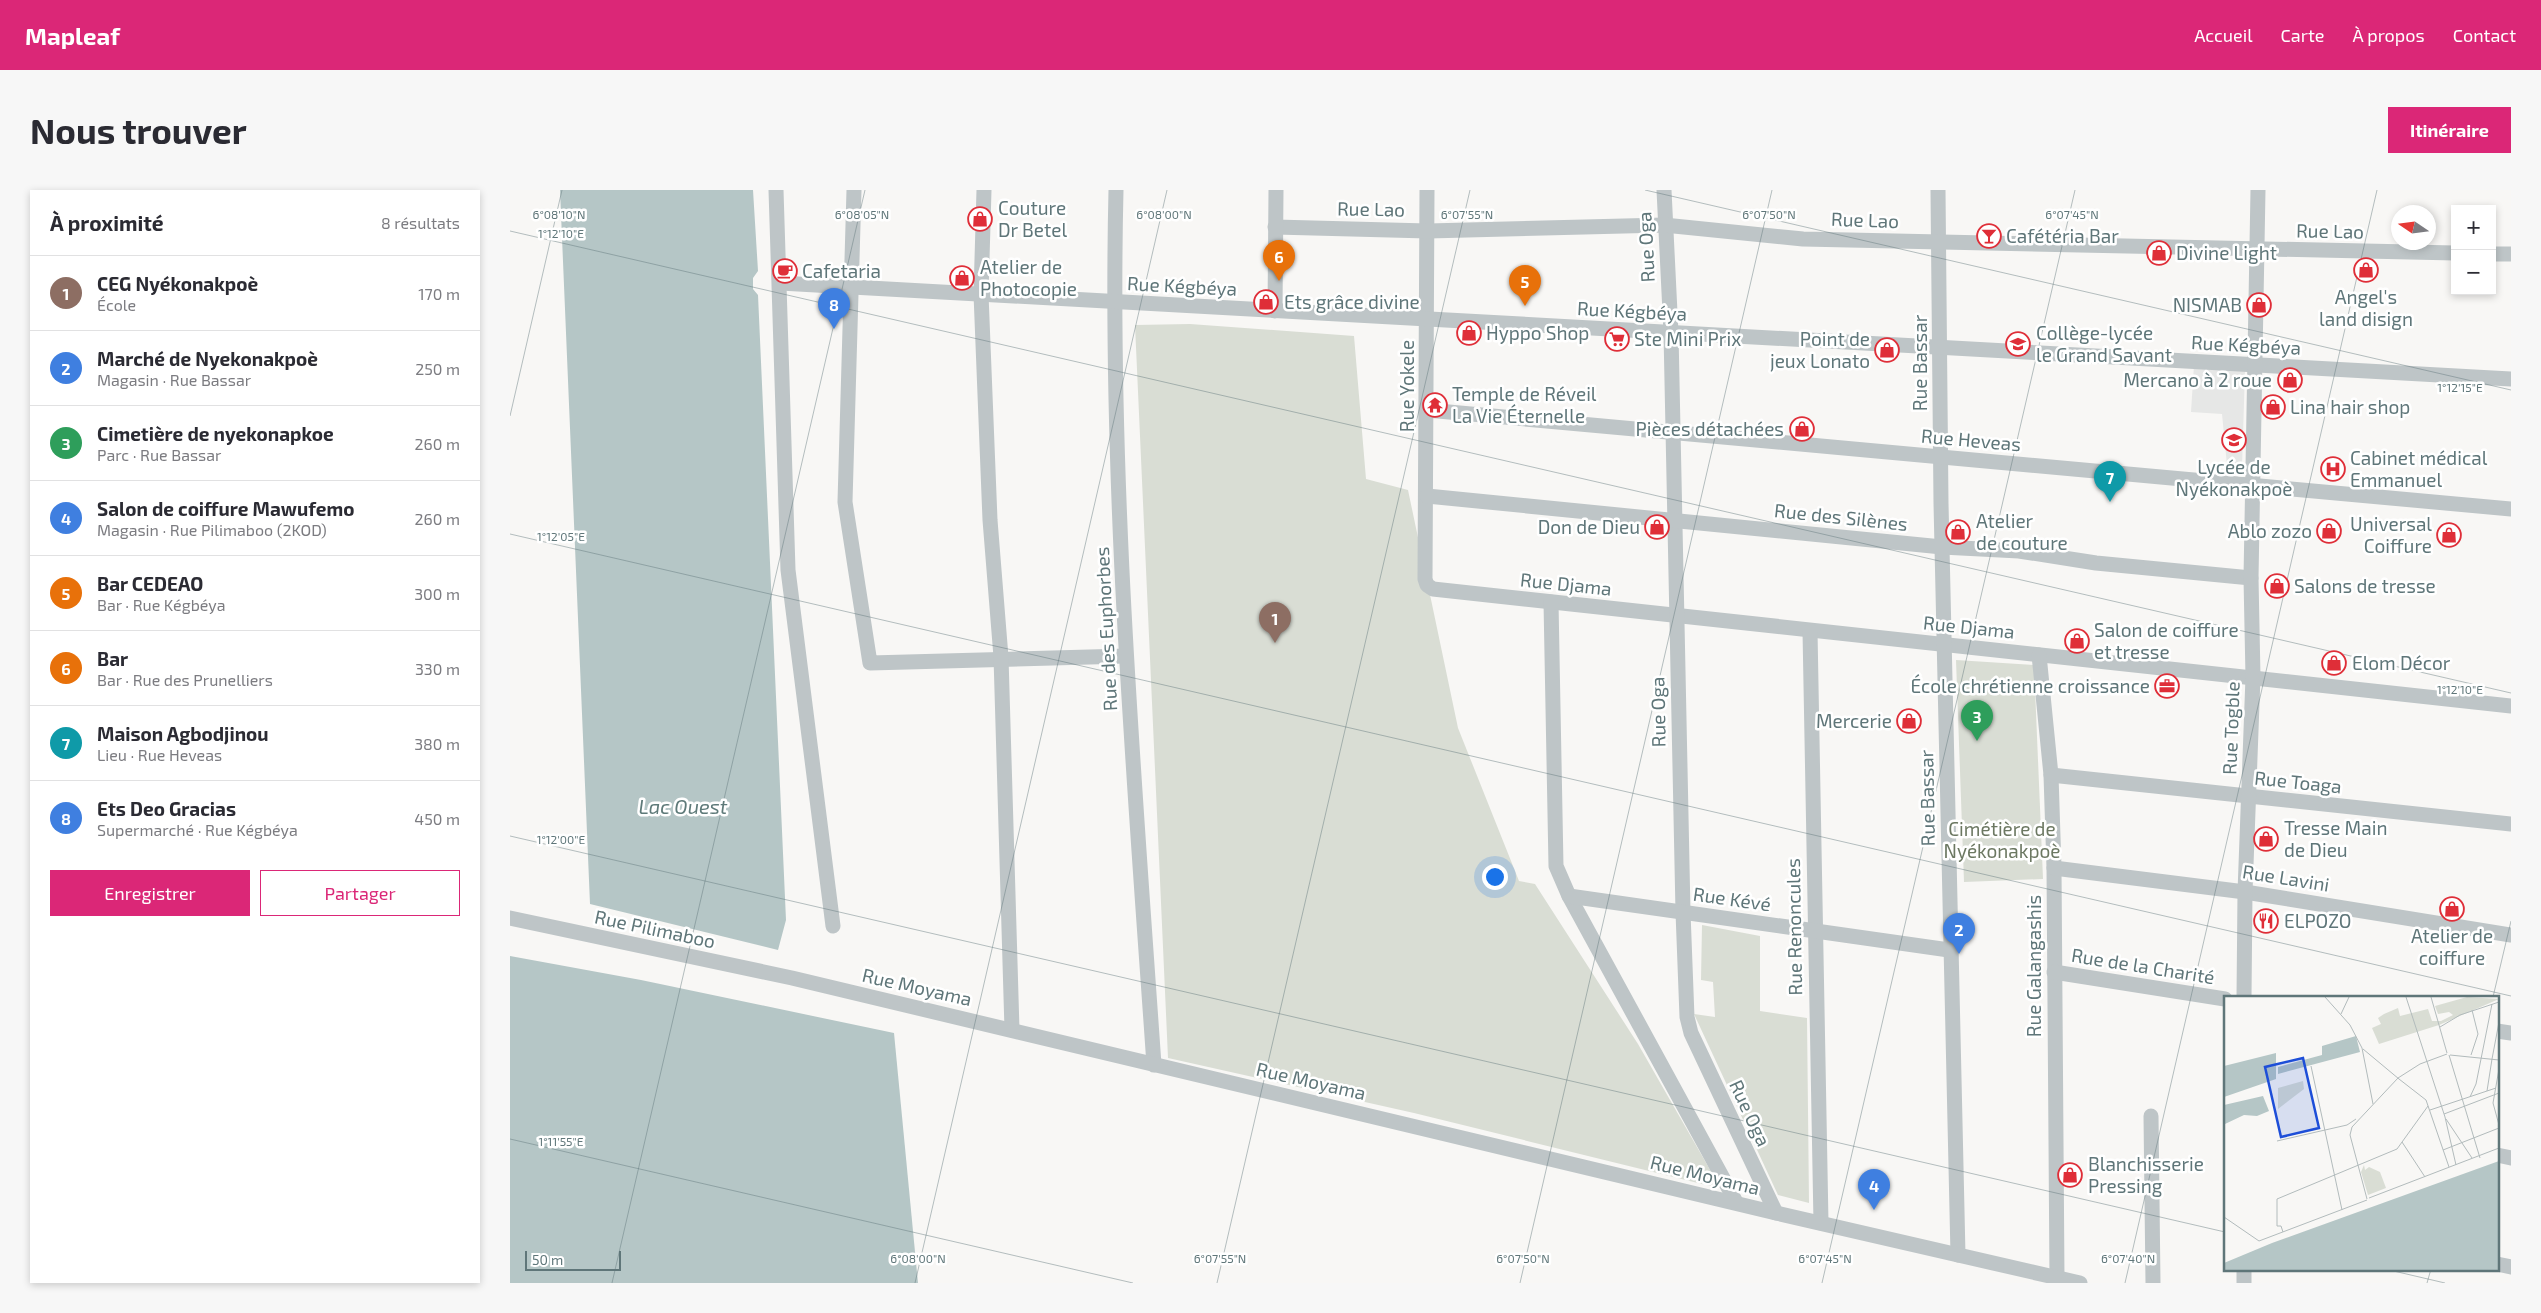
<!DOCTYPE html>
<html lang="fr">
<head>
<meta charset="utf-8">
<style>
  :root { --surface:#fff; --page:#f7f7f7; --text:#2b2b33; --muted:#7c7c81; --line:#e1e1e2; --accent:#db2777 }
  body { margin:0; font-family:"Exo 2",sans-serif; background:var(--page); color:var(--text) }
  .controls { position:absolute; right:15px; top:15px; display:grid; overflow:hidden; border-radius:0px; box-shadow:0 2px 8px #0003 }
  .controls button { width:45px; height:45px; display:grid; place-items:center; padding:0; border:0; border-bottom:1px solid var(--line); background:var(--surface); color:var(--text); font:25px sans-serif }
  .compass { position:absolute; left:1881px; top:15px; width:45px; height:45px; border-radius:50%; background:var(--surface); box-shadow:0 2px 8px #0003; rotate:283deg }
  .scale { position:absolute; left:15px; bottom:12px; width:96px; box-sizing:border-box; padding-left:5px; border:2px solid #5f7679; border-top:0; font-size:14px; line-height:18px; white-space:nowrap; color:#5f7679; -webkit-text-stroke:4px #fff; paint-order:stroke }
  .you { position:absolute; left:984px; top:686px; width:18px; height:18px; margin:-12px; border:4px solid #fff; border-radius:50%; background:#1a73e8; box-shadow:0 0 0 8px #1a73e833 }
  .badge { display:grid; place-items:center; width:32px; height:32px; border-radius:50%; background:var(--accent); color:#fff; font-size:16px; font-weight:700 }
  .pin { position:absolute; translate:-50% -41px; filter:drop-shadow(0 1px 2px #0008) }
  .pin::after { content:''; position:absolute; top:26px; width:18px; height:15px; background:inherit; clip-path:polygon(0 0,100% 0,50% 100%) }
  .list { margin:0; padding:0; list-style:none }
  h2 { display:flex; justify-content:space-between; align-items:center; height:65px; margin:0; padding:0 20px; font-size:21px }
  h2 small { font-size:16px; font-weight:400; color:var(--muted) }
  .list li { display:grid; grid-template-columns:32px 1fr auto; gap:15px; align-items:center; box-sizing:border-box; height:75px; padding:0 20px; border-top:1px solid var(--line) }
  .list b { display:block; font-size:19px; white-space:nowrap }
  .list p { margin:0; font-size:16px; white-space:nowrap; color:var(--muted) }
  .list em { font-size:16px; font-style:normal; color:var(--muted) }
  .actions { display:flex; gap:10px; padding:15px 20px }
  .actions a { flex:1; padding:11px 0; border:1px solid var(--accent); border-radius:0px; text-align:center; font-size:18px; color:var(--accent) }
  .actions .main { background:var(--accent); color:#fff }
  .map { position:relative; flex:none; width:2001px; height:1093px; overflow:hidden; border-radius:0px }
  header { display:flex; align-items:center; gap:30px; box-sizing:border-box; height:70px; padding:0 25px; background:var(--accent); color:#fff }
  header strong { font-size:24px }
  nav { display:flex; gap:28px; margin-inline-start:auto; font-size:18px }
  .intro { display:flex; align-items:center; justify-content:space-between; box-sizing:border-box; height:120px; padding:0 30px }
  h1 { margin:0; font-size:35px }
  .button { padding:12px 22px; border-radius:0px; background:var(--accent); color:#fff; font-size:18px; font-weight:700 }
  main { display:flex; gap:30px; padding:0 30px }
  aside { flex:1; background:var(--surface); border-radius:0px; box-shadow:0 2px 8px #0003 }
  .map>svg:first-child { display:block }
  .built { fill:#e6e7e6 }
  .green { fill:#d9ddd4 }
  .water { fill:#b5c6c6 }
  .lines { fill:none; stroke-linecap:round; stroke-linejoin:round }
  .street { stroke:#bec5c7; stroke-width:15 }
  .ticks { fill:none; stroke:#5f7679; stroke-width:1; stroke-opacity:0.45 }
  .labels { text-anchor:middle; stroke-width:5; stroke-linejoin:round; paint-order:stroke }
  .poi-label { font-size:19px; fill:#5f7679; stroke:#fff; text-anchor:start }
  .street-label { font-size:19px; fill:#5f7679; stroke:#fff }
  .park-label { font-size:19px; fill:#6c7862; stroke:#fff }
  .water-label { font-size:20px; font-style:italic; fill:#5e7a79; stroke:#fff }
  .inset-road { fill:none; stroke:#b2bbbc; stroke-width:1 }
  .view { fill:#1d4ed8; fill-opacity:0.15; stroke:#1d4ed8; stroke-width:2.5 }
  .inset-edge { fill:none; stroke:#5f7679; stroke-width:2.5 }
  .ticks-label { font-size:12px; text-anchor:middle; fill:#5f7679; stroke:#fff; stroke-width:5; stroke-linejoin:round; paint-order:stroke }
</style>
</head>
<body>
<header>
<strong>Mapleaf</strong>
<nav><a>Accueil</a><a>Carte</a><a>À propos</a><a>Contact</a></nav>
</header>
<div class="intro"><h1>Nous trouver</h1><a class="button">Itinéraire</a></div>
<main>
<aside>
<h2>À proximité<small>8 résultats</small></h2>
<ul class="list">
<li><span class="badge" style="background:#8d6e63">1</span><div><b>CEG Nyékonakpoè</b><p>École</p></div><em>170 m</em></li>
<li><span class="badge" style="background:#3f7fe0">2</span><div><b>Marché de Nyekonakpoè</b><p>Magasin · Rue Bassar</p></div><em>250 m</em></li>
<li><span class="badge" style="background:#2e9e5b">3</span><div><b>Cimetière de nyekonapkoe</b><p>Parc · Rue Bassar</p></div><em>260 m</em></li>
<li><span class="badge" style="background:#3f7fe0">4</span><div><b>Salon de coiffure Mawufemo</b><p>Magasin · Rue Pilimaboo (2KOD)</p></div><em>260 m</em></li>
<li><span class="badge" style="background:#e8710a">5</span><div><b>Bar CEDEAO</b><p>Bar · Rue Kégbéya</p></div><em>300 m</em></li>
<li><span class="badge" style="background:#e8710a">6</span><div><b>Bar</b><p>Bar · Rue des Prunelliers</p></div><em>330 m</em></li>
<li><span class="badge" style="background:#0f9aa8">7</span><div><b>Maison Agbodjinou</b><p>Lieu · Rue Heveas</p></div><em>380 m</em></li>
<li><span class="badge" style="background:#3f7fe0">8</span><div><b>Ets Deo Gracias</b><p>Supermarché · Rue Kégbéya</p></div><em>450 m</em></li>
</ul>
<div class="actions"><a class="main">Enregistrer</a><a>Partager</a></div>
</aside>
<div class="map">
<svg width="2001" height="1093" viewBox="0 0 2001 1093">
  <rect width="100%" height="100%" fill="#f8f7f5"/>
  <polygon class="built" points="1684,175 1735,180 1732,278 1717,275 1712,224 1681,222"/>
  <g class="green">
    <polygon points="680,134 844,146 856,289 898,300 948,538 1009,691 1025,694 1128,854 1207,992 1200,996 904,923 658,868 625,135"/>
    <polygon points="1446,470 1524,475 1533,689 1454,692"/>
    <polygon points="1192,735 1250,746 1250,821 1297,828 1299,1013 1268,1005 1184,824 1205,827 1203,792 1191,790"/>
  </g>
  <g class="water">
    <polygon points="50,0 243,0 248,81 243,88 243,99 248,105 276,730 268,760 80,714"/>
    <polygon points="0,766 131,790 384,843 408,1093 0,1093"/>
  </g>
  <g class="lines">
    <g class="street">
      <polyline points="266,0 278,380 323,736"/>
      <polyline points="344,0 335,312 360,473 616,466"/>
      <polyline points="474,0 471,104 480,330 491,467 502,840"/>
      <path d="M 606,0 C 599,292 624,584 644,875"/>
      <polyline points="917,0 915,389 917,395 923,399 2001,516"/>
      <polyline points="1154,0 1161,143 1173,722 1177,827 1181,843 1266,1023"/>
      <polyline points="1428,0 1431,313 1448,1065"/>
      <polyline points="765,37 918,41 1154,35 1293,49 1945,63"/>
      <polyline points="1982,64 2001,64"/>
      <polyline points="270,93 2001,189"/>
      <polyline points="765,121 766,0"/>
      <polyline points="917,220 2001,319"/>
      <polyline points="917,306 1432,357 1509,361 1586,373 1741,388"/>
      <polyline points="1041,412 1046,676 1059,706 1226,1012"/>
      <polyline points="1300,441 1311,1033"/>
      <polyline points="1529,465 1541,585 1544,678 1547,1088"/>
      <polyline points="1541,585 2001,634"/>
      <polyline points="1544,678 1735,702 2001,745"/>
      <polyline points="1059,706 1439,760"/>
      <polyline points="0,728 282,788 1266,1023 1570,1093"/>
      <polyline points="1544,782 1715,809"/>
      <polyline points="1734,807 1735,702 1743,487 1741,388 1748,0"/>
      <polyline points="1987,841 2001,843"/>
      <polyline points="1641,926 1643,1093"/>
      <polyline points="1987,965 2001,968"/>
      <polyline points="1987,1074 2001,1077"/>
      <polyline points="1734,1093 1734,1079"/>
    </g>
  </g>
  <path class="ticks" d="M 1135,0 L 2001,200M 0,41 L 2001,503M 0,226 L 52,0M 0,344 L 2001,806M 0,646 L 1715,1042M 1983,807 L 2001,731M 0,949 L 623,1093M 1875,1079 L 1935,1093M 102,1093 L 355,0M 405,1093 L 657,0M 707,1093 L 960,0M 1010,1093 L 1262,0M 1312,1093 L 1565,0M 1615,1093 L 1867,0M 1917,1093 L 1921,1079"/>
  <defs>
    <g id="shop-ring" transform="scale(1.25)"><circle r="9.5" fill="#fff" stroke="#df2e38" stroke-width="1.5"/><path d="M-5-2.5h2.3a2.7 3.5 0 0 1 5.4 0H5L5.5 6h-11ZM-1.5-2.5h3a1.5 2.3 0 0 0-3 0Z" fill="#df2e38"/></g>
    <g id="bar-ring" transform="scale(1.25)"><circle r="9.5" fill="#fff" stroke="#df2e38" stroke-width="1.5"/><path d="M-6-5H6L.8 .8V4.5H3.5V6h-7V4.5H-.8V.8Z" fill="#df2e38"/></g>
    <g id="cafe-ring" transform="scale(1.25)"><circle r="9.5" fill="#fff" stroke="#df2e38" stroke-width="1.5"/><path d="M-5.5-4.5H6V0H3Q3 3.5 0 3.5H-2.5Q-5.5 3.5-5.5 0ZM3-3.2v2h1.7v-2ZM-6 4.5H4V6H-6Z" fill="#df2e38"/></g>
    <g id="supermarket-ring" transform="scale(1.25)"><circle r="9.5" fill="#fff" stroke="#df2e38" stroke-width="1.5"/><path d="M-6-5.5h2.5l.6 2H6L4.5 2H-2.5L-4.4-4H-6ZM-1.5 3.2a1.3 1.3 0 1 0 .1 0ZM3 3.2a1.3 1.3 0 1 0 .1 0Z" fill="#df2e38"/></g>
    <g id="school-ring" transform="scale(1.25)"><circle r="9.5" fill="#fff" stroke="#df2e38" stroke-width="1.5"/><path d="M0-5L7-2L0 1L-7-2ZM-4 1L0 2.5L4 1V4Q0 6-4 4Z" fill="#df2e38"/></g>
    <g id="temple-ring" transform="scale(1.25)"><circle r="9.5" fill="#fff" stroke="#df2e38" stroke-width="1.5"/><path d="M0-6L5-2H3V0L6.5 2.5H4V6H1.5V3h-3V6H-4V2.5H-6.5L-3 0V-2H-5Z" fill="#df2e38"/></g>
    <g id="hospital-ring" transform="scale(1.25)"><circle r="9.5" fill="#fff" stroke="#df2e38" stroke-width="1.5"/><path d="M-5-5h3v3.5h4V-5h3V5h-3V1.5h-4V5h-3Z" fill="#df2e38"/></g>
    <g id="office-ring" transform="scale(1.25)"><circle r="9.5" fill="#fff" stroke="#df2e38" stroke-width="1.5"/><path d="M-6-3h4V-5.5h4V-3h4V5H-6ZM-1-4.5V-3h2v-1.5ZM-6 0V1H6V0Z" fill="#df2e38"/></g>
    <g id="restaurant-ring" transform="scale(1.25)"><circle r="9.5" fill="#fff" stroke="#df2e38" stroke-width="1.5"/><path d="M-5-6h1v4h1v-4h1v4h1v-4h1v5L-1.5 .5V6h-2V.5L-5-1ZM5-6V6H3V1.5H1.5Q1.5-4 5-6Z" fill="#df2e38"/></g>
  </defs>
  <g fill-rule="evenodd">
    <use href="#shop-ring" x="470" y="29"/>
    <use href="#bar-ring" x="1479" y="46"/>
    <use href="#shop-ring" x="1649" y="63"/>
    <use href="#shop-ring" x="1856" y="80"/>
    <use href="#cafe-ring" x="275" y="81"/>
    <use href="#shop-ring" x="452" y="88"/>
    <use href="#shop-ring" x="756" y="112"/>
    <use href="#shop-ring" x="1749" y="115"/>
    <use href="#shop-ring" x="959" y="143"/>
    <use href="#supermarket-ring" x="1107" y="149"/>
    <use href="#school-ring" x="1508" y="154"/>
    <use href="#shop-ring" x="1377" y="160"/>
    <use href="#shop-ring" x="1780" y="190"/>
    <use href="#temple-ring" x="925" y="215"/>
    <use href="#shop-ring" x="1763" y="217"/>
    <use href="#shop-ring" x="1292" y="239"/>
    <use href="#school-ring" x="1724" y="250"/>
    <use href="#hospital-ring" x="1823" y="279"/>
    <use href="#shop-ring" x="1147" y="337"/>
    <use href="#shop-ring" x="1819" y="341"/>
    <use href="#shop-ring" x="1448" y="342"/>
    <use href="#shop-ring" x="1939" y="345"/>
    <use href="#shop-ring" x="1767" y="396"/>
    <use href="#shop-ring" x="1567" y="451"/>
    <use href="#shop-ring" x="1824" y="473"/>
    <use href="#office-ring" x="1657" y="496"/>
    <use href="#shop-ring" x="1399" y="531"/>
    <use href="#shop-ring" x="1756" y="649"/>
    <use href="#shop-ring" x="1942" y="719"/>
    <use href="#restaurant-ring" x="1756" y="731"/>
    <use href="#shop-ring" x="1560" y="985"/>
  </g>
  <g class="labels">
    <g class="poi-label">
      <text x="488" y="25">Couture<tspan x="488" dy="22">Dr Betel</tspan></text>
      <text x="1496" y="53">Cafétéria Bar</text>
      <text x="1666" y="70">Divine Light</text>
      <text x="470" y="84">Atelier de<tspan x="470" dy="22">Photocopie</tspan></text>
      <text x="292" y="88">Cafetaria</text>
      <text x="1856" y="114" text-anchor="middle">Angel's<tspan x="1856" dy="22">land disign</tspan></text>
      <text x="774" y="119">Ets grâce divine</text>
      <text x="1732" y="122" text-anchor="end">NISMAB</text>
      <text x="976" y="150">Hyppo Shop</text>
      <text x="1526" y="150">Collège-lycée<tspan x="1526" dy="22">le Grand Savant</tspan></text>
      <text x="1124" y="156">Ste Mini Prix</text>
      <text x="1360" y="156" text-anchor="end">Point de<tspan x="1360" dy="22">jeux Lonato</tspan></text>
      <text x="1762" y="197" text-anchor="end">Mercano à 2 roue</text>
      <text x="942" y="211">Temple de Réveil<tspan x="942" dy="22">La Vie Éternelle</tspan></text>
      <text x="1780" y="224">Lina hair shop</text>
      <text x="1274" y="246" text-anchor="end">Pièces détachées</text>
      <text x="1840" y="275">Cabinet médical<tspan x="1840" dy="22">Emmanuel</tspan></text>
      <text x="1724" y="284" text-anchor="middle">Lycée de<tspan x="1724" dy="22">Nyékonakpoè</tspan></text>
      <text x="1466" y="338">Atelier<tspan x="1466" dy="22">de couture</tspan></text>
      <text x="1922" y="341" text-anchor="end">Universal<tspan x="1922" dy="22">Coiffure</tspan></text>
      <text x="1130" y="344" text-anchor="end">Don de Dieu</text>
      <text x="1802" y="348" text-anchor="end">Ablo zozo</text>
      <text x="1784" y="403">Salons de tresse</text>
      <text x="1584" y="447">Salon de coiffure<tspan x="1584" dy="22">et tresse</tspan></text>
      <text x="1842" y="480">Elom Décor</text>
      <text x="1640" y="503" text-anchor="end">École chrétienne croissance</text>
      <text x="1382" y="538" text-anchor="end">Mercerie</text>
      <text x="1774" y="645">Tresse Main<tspan x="1774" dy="22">de Dieu</tspan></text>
      <text x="1774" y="738">ELPOZO</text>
      <text x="1942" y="753" text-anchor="middle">Atelier de<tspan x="1942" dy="22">coiffure</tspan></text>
      <text x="1578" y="981">Blanchisserie<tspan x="1578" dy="22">Pressing</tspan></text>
    </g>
    <g class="street-label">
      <text transform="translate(861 19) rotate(1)" y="7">Rue Lao</text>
      <text transform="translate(1355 30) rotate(2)" y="7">Rue Lao</text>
      <text transform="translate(1820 41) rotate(1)" y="7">Rue Lao</text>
      <text transform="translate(1136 57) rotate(-93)" y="7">Rue Oga</text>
      <text transform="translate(672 96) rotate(3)" y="7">Rue Kégbéya</text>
      <text transform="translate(1122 121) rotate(3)" y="7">Rue Kégbéya</text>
      <text transform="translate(1736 155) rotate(3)" y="7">Rue Kégbéya</text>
      <text transform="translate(1410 173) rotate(-90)" y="7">Rue Bassar</text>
      <text transform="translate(897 196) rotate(-90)" y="7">Rue Yokele</text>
      <text transform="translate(1461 250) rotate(5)" y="7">Rue Heveas</text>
      <text transform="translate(1331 327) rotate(6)" y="7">Rue des Silènes</text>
      <text transform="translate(1056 394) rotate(6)" y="7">Rue Djama</text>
      <text transform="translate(1459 437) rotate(6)" y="7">Rue Djama</text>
      <text transform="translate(596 439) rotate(-93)" y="7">Rue des Euphorbes</text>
      <text transform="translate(1148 522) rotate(-91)" y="7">Rue Oga</text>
      <text transform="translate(1721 538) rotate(-88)" y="7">Rue Togble</text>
      <text transform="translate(1788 592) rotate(6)" y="7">Rue Toaga</text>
      <text transform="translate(1417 608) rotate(-91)" y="7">Rue Bassar</text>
      <text transform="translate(1776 688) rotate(9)" y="7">Rue Lavini</text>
      <text transform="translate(1222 709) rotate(8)" y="7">Rue Kévé</text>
      <text transform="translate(1284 737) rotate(-91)" y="7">Rue Renoncules</text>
      <text transform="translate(145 739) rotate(12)" y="7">Rue Pilimaboo</text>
      <text transform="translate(1524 776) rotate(-90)" y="7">Rue Galangashis</text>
      <text transform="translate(1633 776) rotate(9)" y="7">Rue de la Charité</text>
      <text transform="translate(407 797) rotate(13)" y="7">Rue Moyama</text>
      <text transform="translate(801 891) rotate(13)" y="7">Rue Moyama</text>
      <text transform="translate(1240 923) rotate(65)" y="7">Rue Oga</text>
      <text transform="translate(1195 985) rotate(14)" y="7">Rue Moyama</text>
    </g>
    <g class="park-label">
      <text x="1492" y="646">Cimétière de<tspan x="1492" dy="22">Nyékonakpoè</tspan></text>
    </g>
    <g class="water-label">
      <text x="173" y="624">Lac Ouest</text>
    </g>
  </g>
  <g transform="translate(1714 806)">
    <rect width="275" height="275" fill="#f8f7f5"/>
    <path d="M 243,1 L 275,3 L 215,29 L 155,48 L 148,32 L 157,28 L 154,22 L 160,18 L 174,12 L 176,20 L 204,13 L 208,25 L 217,25 L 229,19 L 225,16 L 214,18 L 211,10 ZM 79,85 L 80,93 L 54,113 L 54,92 ZM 140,169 L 141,174 L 145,171 L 156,176 L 162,192 L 144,199 L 137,176 Z" fill="#d9ddd4"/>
    <path d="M 132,40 L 136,56 L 54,78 L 54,71 L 98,59 L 98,50 ZM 52,57 L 52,83 L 0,101 L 0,70 ZM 39,100 L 45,115 L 33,120 L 20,119 L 1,128 L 0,133 L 0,109 ZM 275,165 L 275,274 L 0,274 L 0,267 L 48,247 Z" fill="#b5c6c6"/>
    <path class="inset-road" d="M 101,1 L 126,29 L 138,52 L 149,108M 182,1 L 221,121 L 232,169M 207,1 L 223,57M 117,18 L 125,1M 216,31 L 236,19 L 275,6M 139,53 L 175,83M 225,59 L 256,162M 226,59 L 275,64M 247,59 L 254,38 L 248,14M 268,63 L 275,26M 87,70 L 118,214M 275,73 L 269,107 L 275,129M 175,83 L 202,104 L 225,171M 263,95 L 268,63M 246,101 L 252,88 L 268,8M 206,114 L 272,92M 220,118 L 275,97M 222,123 L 248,162M 53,145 L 123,129 L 132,123M 178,146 L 201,181M 219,154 L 275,132M 145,202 L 275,152M 143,203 L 126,139 L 128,131 L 174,82 L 196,68 L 223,58M 0,221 L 35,245 L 143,204M 59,236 L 57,230 L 53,230 L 53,203 L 173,153 L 204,110"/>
    <path class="view" d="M 79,62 L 95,132 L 57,141 L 41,71 Z"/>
    <rect width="275" height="275" class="inset-edge"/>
  </g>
  <g class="ticks-label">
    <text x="49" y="29">6°08'10"N</text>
    <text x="352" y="29">6°08'05"N</text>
    <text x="654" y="29">6°08'00"N</text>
    <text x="957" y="29">6°07'55"N</text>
    <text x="1259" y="29">6°07'50"N</text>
    <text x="1562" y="29">6°07'45"N</text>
    <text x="51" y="48">1°12'10"E</text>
    <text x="1950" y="202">1°12'15"E</text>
    <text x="51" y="351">1°12'05"E</text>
    <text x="1950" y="504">1°12'10"E</text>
    <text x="51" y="654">1°12'00"E</text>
    <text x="51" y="956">1°11'55"E</text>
    <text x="408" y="1073">6°08'00"N</text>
    <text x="710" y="1073">6°07'55"N</text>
    <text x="1013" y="1073">6°07'50"N</text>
    <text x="1315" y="1073">6°07'45"N</text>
    <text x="1618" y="1073">6°07'40"N</text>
  </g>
</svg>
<div class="controls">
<button>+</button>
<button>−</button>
</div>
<svg class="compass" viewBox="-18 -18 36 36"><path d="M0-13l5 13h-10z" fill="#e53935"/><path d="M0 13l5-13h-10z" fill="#7c7c81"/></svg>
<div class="scale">50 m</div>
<div class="you"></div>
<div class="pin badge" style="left:765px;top:453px;background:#8d6e63">1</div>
<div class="pin badge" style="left:1449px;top:764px;background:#3f7fe0">2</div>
<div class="pin badge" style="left:1467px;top:551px;background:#2e9e5b">3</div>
<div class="pin badge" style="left:1364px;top:1020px;background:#3f7fe0">4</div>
<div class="pin badge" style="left:1015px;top:116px;background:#e8710a">5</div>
<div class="pin badge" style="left:769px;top:91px;background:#e8710a">6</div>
<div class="pin badge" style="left:1600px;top:312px;background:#0f9aa8">7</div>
<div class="pin badge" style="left:324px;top:139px;background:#3f7fe0">8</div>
</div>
</main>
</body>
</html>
